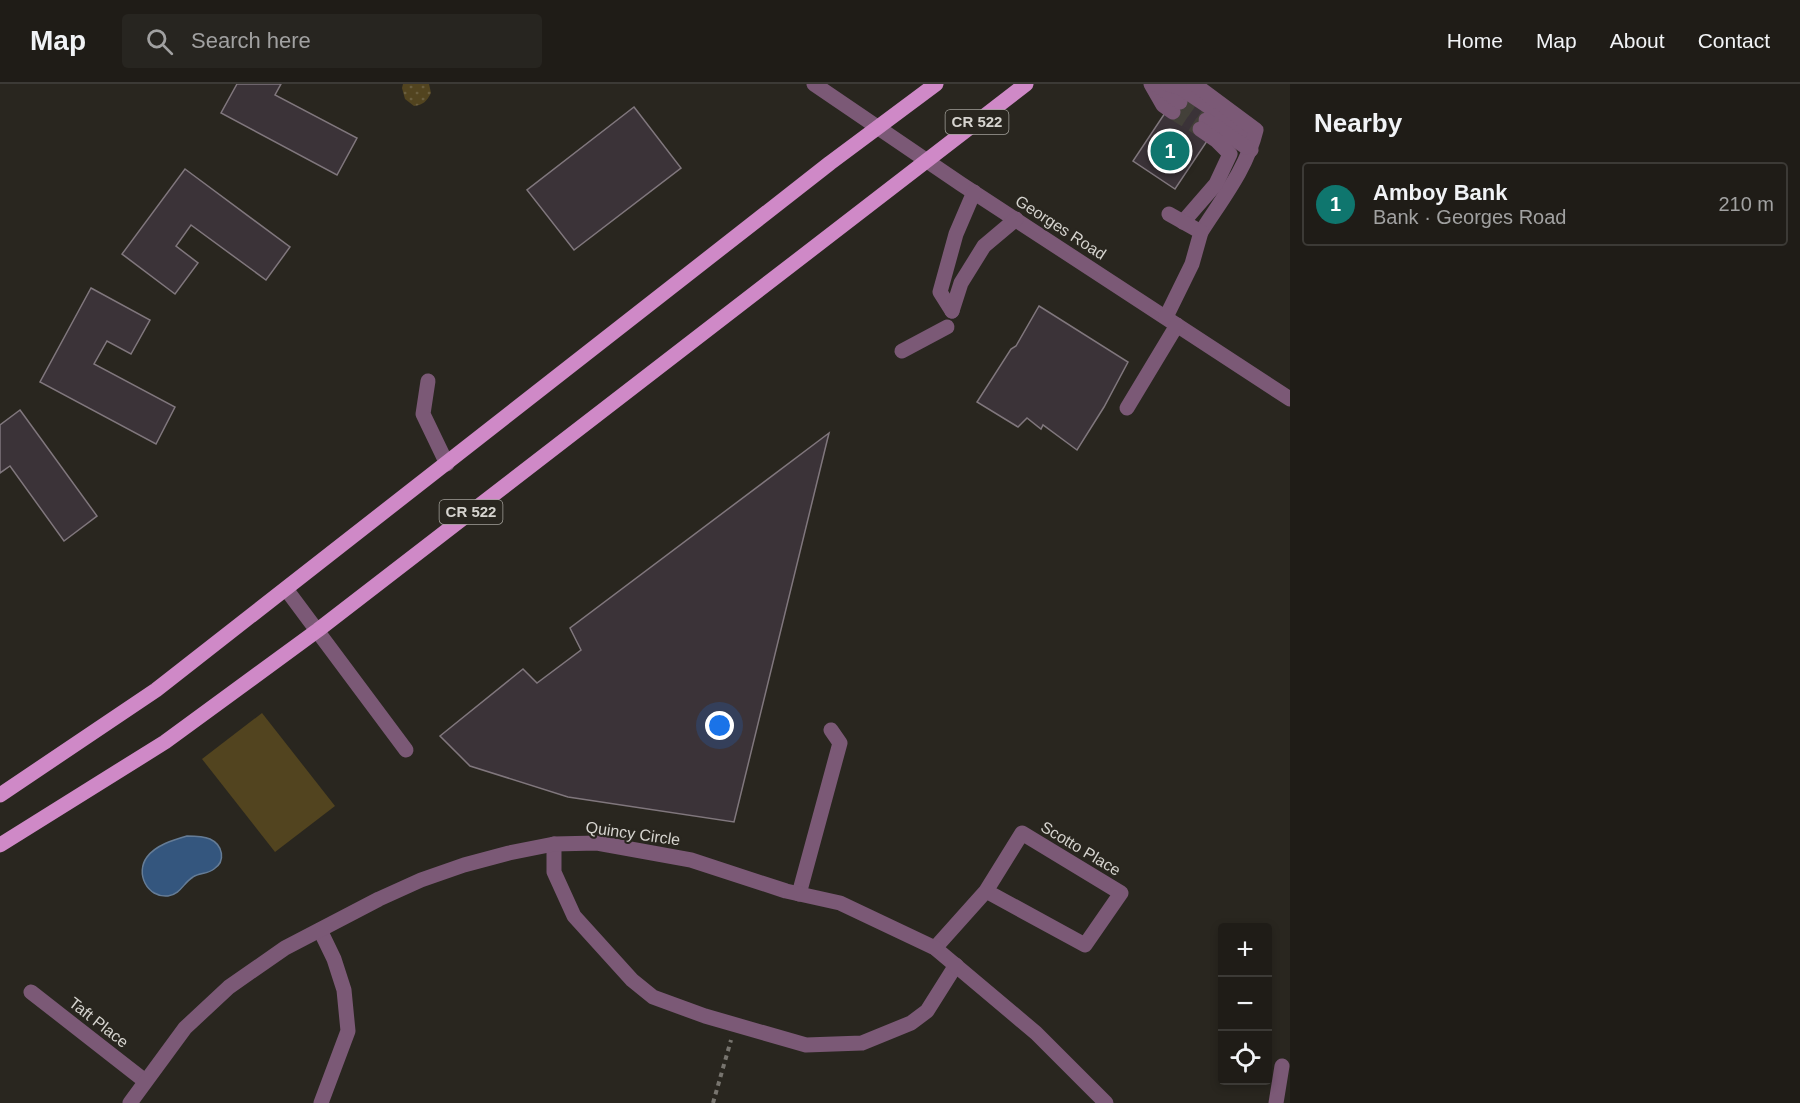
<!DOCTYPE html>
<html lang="en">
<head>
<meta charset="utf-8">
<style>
  :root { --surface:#1f1c17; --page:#272520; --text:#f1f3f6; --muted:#a1a1a1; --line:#3c3a36; --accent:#0f766e }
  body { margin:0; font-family:Helvetica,sans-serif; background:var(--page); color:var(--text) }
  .controls { position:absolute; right:18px; bottom:18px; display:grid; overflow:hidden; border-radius:6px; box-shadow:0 3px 9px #0003 }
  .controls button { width:54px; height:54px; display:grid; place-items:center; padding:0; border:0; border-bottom:2px solid var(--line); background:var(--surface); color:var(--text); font:30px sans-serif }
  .you { position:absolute; left:720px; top:642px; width:21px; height:21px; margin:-15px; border:4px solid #fff; border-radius:50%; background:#1a73e8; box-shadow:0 0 0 9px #1a73e833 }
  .badge { display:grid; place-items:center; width:39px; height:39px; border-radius:50%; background:var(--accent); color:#fff; font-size:20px; font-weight:700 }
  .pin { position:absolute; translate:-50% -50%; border:3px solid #fff; box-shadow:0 2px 6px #0006 }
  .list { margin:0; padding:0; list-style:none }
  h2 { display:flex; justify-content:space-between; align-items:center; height:78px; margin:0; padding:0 24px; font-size:26px }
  h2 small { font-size:20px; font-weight:400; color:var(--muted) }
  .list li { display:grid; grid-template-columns:39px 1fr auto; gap:18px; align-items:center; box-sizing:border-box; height:84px; margin:0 12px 12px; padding:0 12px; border:2px solid var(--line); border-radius:6px }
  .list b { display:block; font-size:22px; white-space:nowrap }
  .list p { margin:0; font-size:20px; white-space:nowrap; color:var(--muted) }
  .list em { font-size:20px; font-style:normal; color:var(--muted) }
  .icon { flex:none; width:33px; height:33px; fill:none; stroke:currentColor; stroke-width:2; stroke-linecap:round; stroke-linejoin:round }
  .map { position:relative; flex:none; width:1290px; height:1019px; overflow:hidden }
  header { display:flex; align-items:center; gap:36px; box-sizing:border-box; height:84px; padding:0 30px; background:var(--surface); border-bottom:2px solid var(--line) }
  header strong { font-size:28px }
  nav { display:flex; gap:33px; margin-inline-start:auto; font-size:21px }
  .search { width:420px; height:54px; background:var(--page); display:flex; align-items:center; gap:15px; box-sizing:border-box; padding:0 21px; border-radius:6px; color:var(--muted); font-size:22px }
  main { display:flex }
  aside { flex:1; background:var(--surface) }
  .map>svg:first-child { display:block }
  .grass { fill:url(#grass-dots) }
  .garden { fill:#52441f }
  .water { fill:#34567e; stroke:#657c96; stroke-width:1.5 }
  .building { fill:#3b3338; stroke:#80777d; stroke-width:1.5 }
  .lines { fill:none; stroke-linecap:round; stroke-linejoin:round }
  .minor-tunnel { stroke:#434039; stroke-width:15; stroke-dasharray:15 8; stroke-linecap:butt }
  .path { stroke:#77746e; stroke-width:4; stroke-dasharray:4.5 4.5; stroke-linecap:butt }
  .minor { stroke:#7b5976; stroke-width:15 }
  .major { stroke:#cf89c7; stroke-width:15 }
  .labels { text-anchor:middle; stroke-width:4.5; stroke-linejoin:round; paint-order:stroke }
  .shield { fill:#29261f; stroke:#a2a09a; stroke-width:1.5 }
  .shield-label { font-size:15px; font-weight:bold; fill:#d6d4cf }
  .street-label { font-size:16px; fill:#d6d4cf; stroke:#29261f }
</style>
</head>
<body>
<header>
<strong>Map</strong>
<div class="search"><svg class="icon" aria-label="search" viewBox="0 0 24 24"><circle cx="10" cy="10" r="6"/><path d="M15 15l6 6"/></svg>Search here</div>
<nav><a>Home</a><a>Map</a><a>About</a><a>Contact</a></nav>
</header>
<main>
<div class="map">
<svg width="1290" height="1019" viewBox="0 0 1290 1019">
  <defs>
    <pattern id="grass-dots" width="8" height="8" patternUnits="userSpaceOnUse" patternTransform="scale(1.5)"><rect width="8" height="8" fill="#52441f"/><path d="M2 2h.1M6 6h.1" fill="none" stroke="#6a5e3e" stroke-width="1.8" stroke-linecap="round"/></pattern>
  </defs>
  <rect width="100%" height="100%" fill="#29261f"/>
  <path class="grass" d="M 403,0 L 429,0 L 431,9 C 427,17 423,21 414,22 L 405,15 L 402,4 Z"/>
  <polygon class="garden" points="262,629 335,722 275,768 202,675"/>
  <path class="water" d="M 187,752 C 195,752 203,752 210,755 C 223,761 226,777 214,785 C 208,790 199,789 193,793 C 183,799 181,810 168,812 C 147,814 135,789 147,773 C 156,761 173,756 187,752 Z"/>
  <g class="building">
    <polygon points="237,0 281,0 275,11 357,54 337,91 221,29"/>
    <polygon points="1184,11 1211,28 1207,57 1175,105 1133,77 1165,29"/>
    <polygon points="634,23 681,84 574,166 527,106"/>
    <polygon points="185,85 290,163 266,196 191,141 176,162 198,179 175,210 122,170"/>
    <polygon points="91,204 150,236 131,270 107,257 94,280 175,323 156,360 40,298"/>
    <polygon points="1039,222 1128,278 1104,323 1077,366 1043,341 1041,345 1027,334 1018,343 977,318 1011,265 1016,262"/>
    <polygon points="20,326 97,432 64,457 10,382 0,389 0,341"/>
    <polygon points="829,349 734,738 568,713 470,682 440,652 523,585 537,599 581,566 570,544"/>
  </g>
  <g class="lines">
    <g class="minor-tunnel">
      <polyline points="1180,18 1206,36"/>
      <polyline points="1173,28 1200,45"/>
    </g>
    <polyline class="path" points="713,1019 731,956"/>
    <g class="minor">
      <polyline points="814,0 961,100 1290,315"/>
      <polyline points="1151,0 1163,21 1173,28"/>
      <polyline points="1156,0 1180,18"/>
      <polyline points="1168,0 1181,4 1236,41 1251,66"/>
      <path d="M 1194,0 L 1256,46 C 1247,84 1222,115 1201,148"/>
      <polyline points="1206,36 1246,63"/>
      <polyline points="1183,138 1216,100 1230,70 1216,56 1200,45"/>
      <polyline points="952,227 940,208 956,150 974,108"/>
      <polyline points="952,227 961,199 984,162 1016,135"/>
      <polyline points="1166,233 1192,180 1201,148 1169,130"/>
      <polyline points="902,267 947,243"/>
      <polyline points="428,297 423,330 447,380"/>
      <polyline points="1127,324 1177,241"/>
      <polyline points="286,505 406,666"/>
      <polyline points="554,760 554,788 574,832 632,896 653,913 705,932 806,961 862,959 911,939 927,927 956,881"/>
      <polyline points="799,810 840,659 831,646"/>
      <polyline points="320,846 334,875 344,906 348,947 321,1019"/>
      <polyline points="935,864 986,807 1022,749 1121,809 1085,861 986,807"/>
      <polyline points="31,908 145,997"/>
      <polyline points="130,1019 185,944 229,903 285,864 379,815 421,796 464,781 509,769 554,760 597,759 691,776 786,807 840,819 935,864 1036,949 1106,1019"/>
      <polyline points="1276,1019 1282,982"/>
    </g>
    <g class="major">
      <polyline points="0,711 156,606 830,79 936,0"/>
      <polyline points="0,761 165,658 318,546 1026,0"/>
    </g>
  </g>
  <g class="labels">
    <g class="shield">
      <rect x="945.5" y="26" width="63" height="24" rx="4.5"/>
      <rect x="439.5" y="416" width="63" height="24" rx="4.5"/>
    </g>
    <g class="shield-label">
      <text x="977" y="43">CR 522</text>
      <text x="471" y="433">CR 522</text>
    </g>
    <g class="street-label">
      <text transform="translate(1061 143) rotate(33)" y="6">Georges Road</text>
      <text transform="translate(633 749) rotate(8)" y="6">Quincy Circle</text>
      <text transform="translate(1081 764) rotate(31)" y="6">Scotto Place</text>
      <text transform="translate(99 938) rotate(38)" y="6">Taft Place</text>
    </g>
  </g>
</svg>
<div class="controls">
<button>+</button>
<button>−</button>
<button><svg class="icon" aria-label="locate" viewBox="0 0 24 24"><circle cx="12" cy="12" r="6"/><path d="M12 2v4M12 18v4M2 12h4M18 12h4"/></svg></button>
</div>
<div class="you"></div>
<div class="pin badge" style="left:1170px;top:67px">1</div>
</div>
<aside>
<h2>Nearby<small></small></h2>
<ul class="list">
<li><span class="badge">1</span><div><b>Amboy Bank</b><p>Bank · Georges Road</p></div><em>210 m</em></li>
</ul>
</aside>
</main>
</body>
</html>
